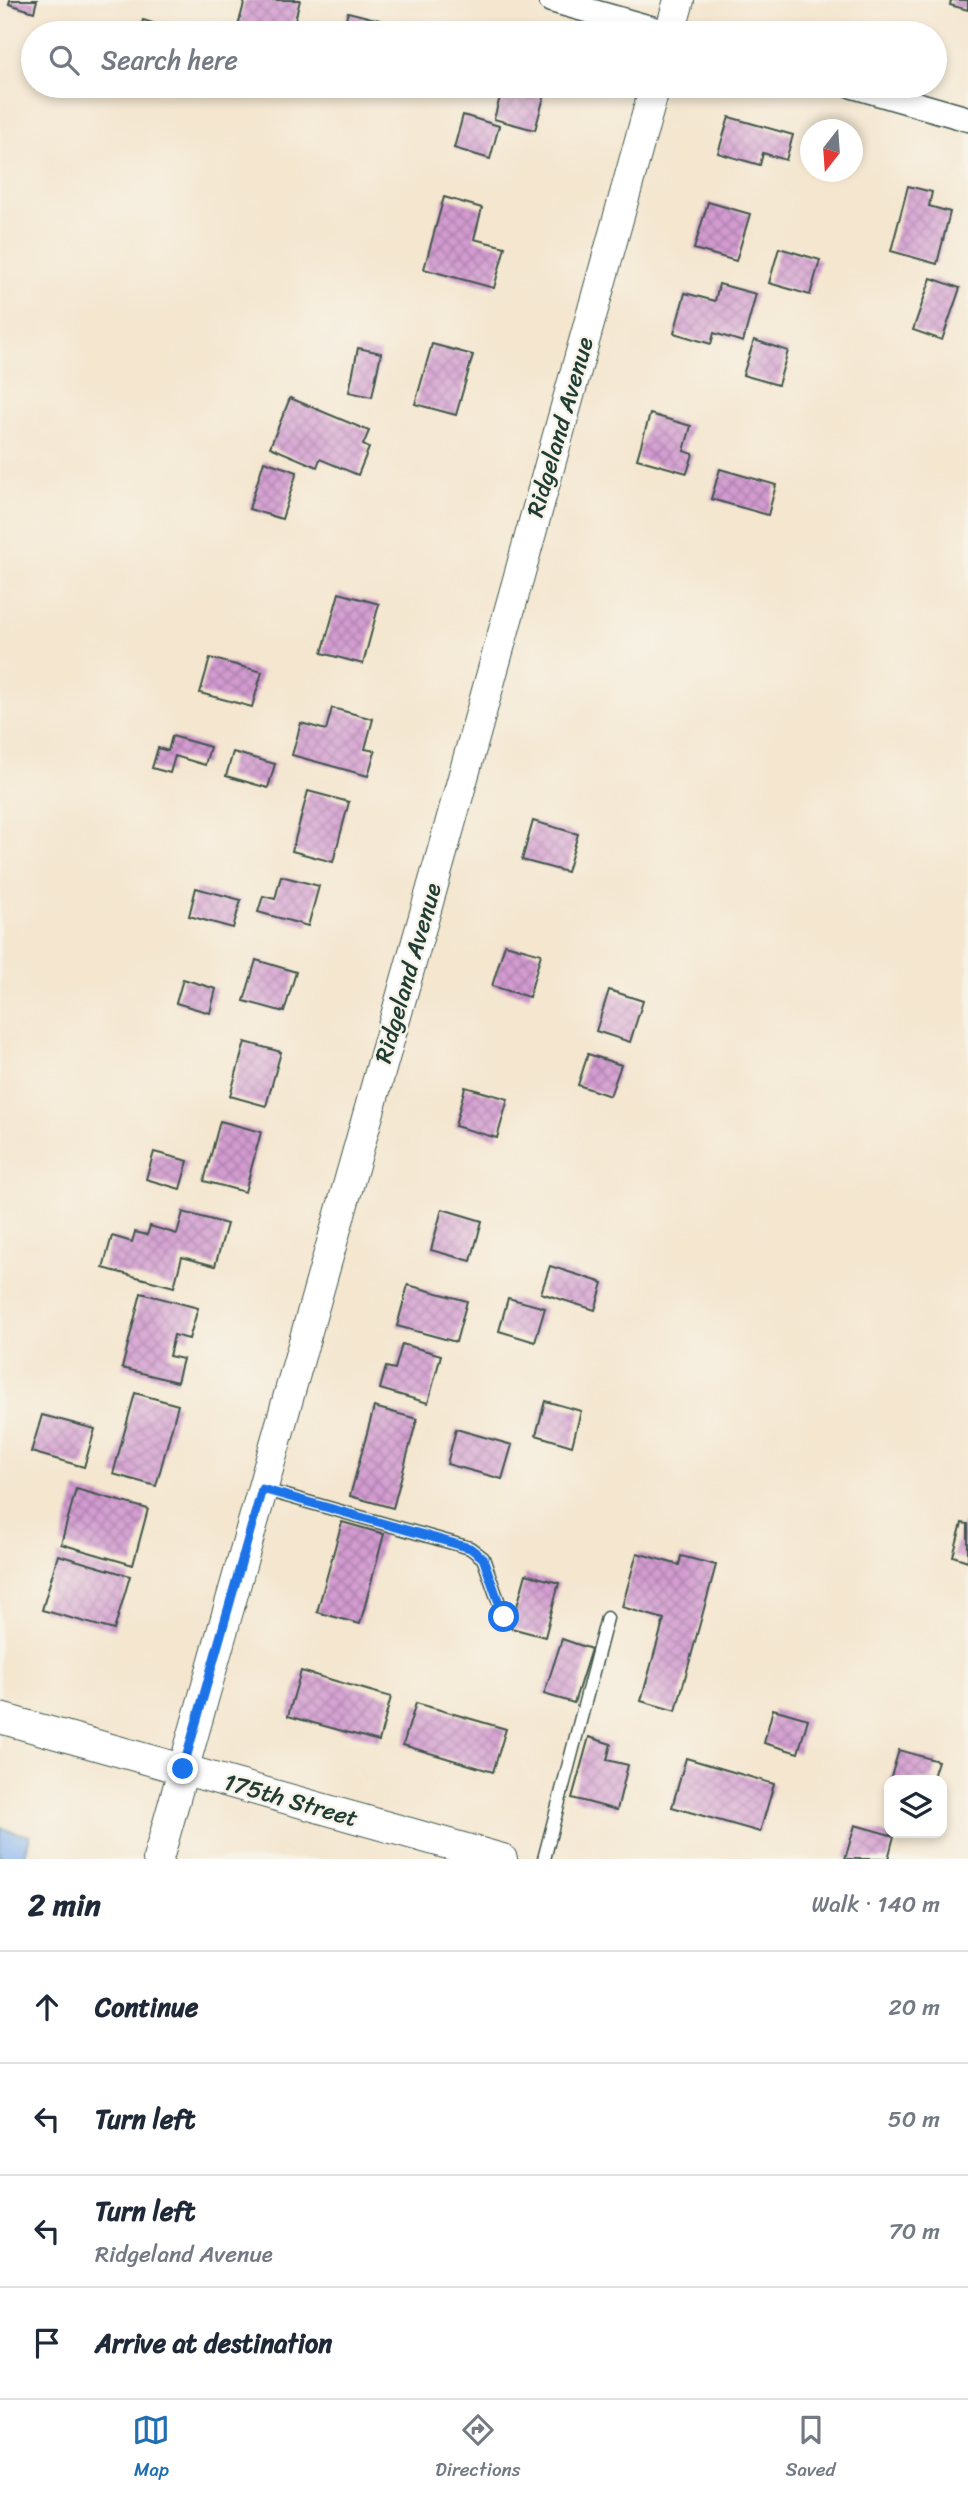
<!DOCTYPE html>
<html lang="en">
<head>
<meta charset="utf-8">
<style>
  :root { --surface:#fff; --page:#f6f6f7; --text:#1f2937; --muted:#747a83; --line:#e0e1e3; --accent:#1f6fb2 }
  body { margin:0; font-family:Sriracha,sans-serif; background:var(--page); color:var(--text) }
  .controls { position:absolute; right:21px; bottom:21px; display:grid; overflow:hidden; border-radius:14px; box-shadow:0 4px 10px #0003 }
  .controls button { width:63px; height:63px; display:grid; place-items:center; padding:0; border:0; border-bottom:2px solid var(--line); background:var(--surface); color:var(--text); font:35px sans-serif }
  .compass { position:absolute; left:800px; top:119px; width:63px; height:63px; border-radius:50%; background:var(--surface); box-shadow:0 4px 10px #0003; rotate:197deg }
  .stop { position:absolute; width:21px; height:21px; margin:-16px; border:5px solid #1a73e8; border-radius:50%; background:#fff }
  .stop.end { background:#1a73e8; border-color:#fff; box-shadow:0 2px 7px #0008 }
  .list { margin:0; padding:0; list-style:none }
  h2 { display:flex; justify-content:space-between; align-items:center; height:91px; margin:0; padding:0 28px; font-size:30px }
  h2 small { font-size:23px; font-weight:400; color:var(--muted) }
  .list li { display:grid; grid-template-columns:46px 1fr auto; gap:21px; align-items:center; box-sizing:border-box; height:112px; padding:0 28px; border-top:2px solid var(--line) }
  .list b { display:block; font-size:26px; white-space:nowrap }
  .list p { margin:0; font-size:23px; white-space:nowrap; color:var(--muted) }
  .list em { font-size:23px; font-style:normal; color:var(--muted) }
  .icon { flex:none; width:38px; height:38px; fill:none; stroke:currentColor; stroke-width:2; stroke-linecap:round; stroke-linejoin:round }
  .map { position:relative; flex:none; width:968px; height:1859px; overflow:hidden }
  .search { position:absolute; background:var(--surface); box-shadow:0 4px 10px #0003; left:21px; right:21px; top:21px; height:77px; display:flex; align-items:center; gap:18px; box-sizing:border-box; padding:0 24px; border-radius:38px; color:var(--muted); font-size:26px }
  .sheet { height:539px; background:var(--surface) }
  nav { display:flex; justify-content:space-around; align-items:center; box-sizing:border-box; height:98px; border-top:2px solid var(--line); background:var(--surface); font-size:19px; color:var(--muted) }
  nav a { display:grid; justify-items:center; gap:4px }
  nav .on { color:var(--accent) }
  .map>svg:first-child { display:block }
  .water { fill:#86b5f1; stroke:#527992; stroke-width:2 }
  .building { fill:url(#building-cross-hatch) }
  .lines { fill:none; stroke-linecap:round; stroke-linejoin:round }
  .service-casing { stroke:#3f564b; stroke-width:15 }
  .minor-casing { stroke:#3f564b; stroke-width:27 }
  .tertiary-casing { stroke:#3f564b; stroke-width:32 }
  .service { stroke:#fff; stroke-width:12 }
  .minor { stroke:#fff; stroke-width:24 }
  .tertiary { stroke:#fff; stroke-width:30 }
  .route { stroke:#1a73e8; stroke-width:9 }
  .labels { text-anchor:middle; stroke-width:5; stroke-linejoin:round; paint-order:stroke }
  .street-label { font-size:24px; fill:#1f3d34; stroke:#f7f3e8 }
</style>
</head>
<body>
<div class="map">
<svg width="968" height="1859" viewBox="0 0 968 1859">
  <defs>
    <pattern id="building-cross-hatch" width="8" height="8" patternUnits="userSpaceOnUse" patternTransform="scale(1.75)"><rect width="8" height="8" fill="#d39bd1"/><path d="M0 0l8 8M0 8l8-8" fill="none" stroke="#ab80aa"/></pattern>
  </defs>
  <rect width="100%" height="100%" fill="#f7f3e8"/>
  <filter id="ink" filterUnits="userSpaceOnUse"><feTurbulence type="fractalNoise" baseFrequency=".0143" numOctaves="2"/><feDisplacementMap in="SourceGraphic" scale="14" xChannelSelector="R" yChannelSelector="G"/><feConvolveMatrix kernelMatrix="1 2 1 2 8 2 1 2 1" color-interpolation-filters="sRGB"/></filter>
  <filter id="wash" filterUnits="userSpaceOnUse"><feTurbulence type="fractalNoise" baseFrequency=".00686" numOctaves="4" result="noise"/><feDisplacementMap in="SourceGraphic" scale="28" xChannelSelector="R" yChannelSelector="G"/><feGaussianBlur stdDeviation="1.57" result="paint"/><feColorMatrix in="noise" values="0 0 0 0 0 0 0 0 0 0 0 0 0 0 0 0 0 1.4 0 .05"/><feComposite in="paint" operator="in"/></filter>
  <g filter="url(#wash)">
    <rect width="100%" height="100%" fill="#f4e6cf"/>
    <polygon class="water" points="0,1828 30,1836 24,1859 0,1859"/>
    <g id="blocks">
      <g class="building">
        <polygon points="10,0 37,0 34,12 9,4"/>
        <polygon points="245,0 300,0 292,33 266,33 238,26"/>
        <polygon points="951,0 968,0 968,10 950,5"/>
        <polygon points="348,12 399,25 397,33 342,33"/>
        <polygon points="143,20 185,33 139,33"/>
        <polygon points="503,86 547,86 535,130 494,119"/>
        <polygon points="463,115 499,126 490,159 454,148"/>
        <polygon points="729,117 793,135 786,160 763,153 760,165 718,153"/>
        <polygon points="908,186 932,192 929,206 950,212 937,264 891,251"/>
        <polygon points="444,197 482,208 474,239 505,247 494,288 424,269"/>
        <polygon points="708,202 750,214 736,261 694,249"/>
        <polygon points="779,248 820,260 810,295 769,283"/>
        <polygon points="931,278 960,288 942,340 913,330"/>
        <polygon points="719,284 756,294 743,342 714,333 711,344 674,333 685,293 715,301"/>
        <polygon points="754,340 788,351 778,385 743,375"/>
        <polygon points="432,344 473,355 456,415 415,404"/>
        <polygon points="358,348 381,353 372,397 349,392"/>
        <polygon points="290,398 369,431 363,445 369,448 358,475 320,459 317,467 270,447"/>
        <polygon points="650,414 691,426 684,451 693,454 687,473 637,459"/>
        <polygon points="264,461 297,472 282,519 249,509"/>
        <polygon points="720,469 776,485 768,515 711,499"/>
        <polygon points="339,593 379,604 363,664 322,653"/>
        <polygon points="210,658 262,672 252,707 200,693"/>
        <polygon points="332,708 373,719 365,749 375,751 368,776 292,755 301,723 326,730"/>
        <polygon points="172,736 210,747 205,765 175,756 170,773 152,768 158,748 168,751"/>
        <polygon points="233,752 275,764 268,788 226,776"/>
        <polygon points="308,791 349,802 333,862 292,851"/>
        <polygon points="533,821 578,834 567,872 522,860"/>
        <polygon points="281,876 319,886 308,926 258,912 263,896 275,899"/>
        <polygon points="196,888 241,900 233,928 189,916"/>
        <polygon points="505,944 541,954 529,997 492,986"/>
        <polygon points="256,960 296,972 284,1012 244,1001"/>
        <polygon points="183,979 216,989 210,1013 176,1003"/>
        <polygon points="609,990 643,1001 630,1042 596,1031"/>
        <polygon points="245,1042 281,1052 266,1106 230,1096"/>
        <polygon points="588,1054 621,1065 610,1096 578,1085"/>
        <polygon points="465,1087 508,1099 497,1138 455,1126"/>
        <polygon points="220,1121 261,1132 245,1192 204,1181"/>
        <polygon points="154,1152 188,1161 180,1189 146,1179"/>
        <polygon points="442,1209 482,1221 471,1261 431,1250"/>
        <polygon points="183,1212 227,1224 215,1266 182,1257 174,1287 103,1268 112,1236 132,1242 135,1232 147,1235 150,1226 177,1234"/>
        <polygon points="550,1266 603,1283 595,1310 541,1293"/>
        <polygon points="408,1285 467,1301 456,1342 397,1326"/>
        <polygon points="141,1293 198,1308 189,1339 174,1335 169,1356 183,1359 177,1382 122,1368"/>
        <polygon points="508,1298 545,1308 535,1342 499,1331"/>
        <polygon points="402,1344 441,1355 428,1403 380,1389 386,1367 395,1369"/>
        <polygon points="135,1393 178,1405 156,1486 113,1474"/>
        <polygon points="545,1401 581,1411 572,1446 536,1435"/>
        <polygon points="374,1407 417,1419 393,1508 350,1496"/>
        <polygon points="42,1415 95,1429 84,1467 31,1452"/>
        <polygon points="456,1429 512,1445 502,1479 447,1464"/>
        <polygon points="76,1489 148,1509 133,1565 61,1544"/>
        <polygon points="342,1522 384,1534 360,1624 317,1612"/>
        <polygon points="962,1523 968,1524 968,1561 953,1556"/>
        <polygon points="637,1553 679,1565 681,1556 716,1565 676,1711 641,1701 664,1619 622,1607"/>
        <polygon points="58,1555 130,1576 114,1630 42,1610"/>
        <polygon points="526,1574 559,1583 545,1637 511,1628"/>
        <polygon points="562,1639 591,1649 574,1703 544,1694"/>
        <polygon points="301,1671 391,1697 379,1741 288,1716"/>
        <polygon points="416,1703 506,1729 493,1772 403,1745"/>
        <polygon points="773,1709 808,1719 798,1753 764,1743"/>
        <polygon points="589,1737 611,1744 607,1760 628,1765 617,1810 572,1798"/>
        <polygon points="899,1750 938,1761 932,1780 890,1780"/>
        <polygon points="686,1758 774,1784 760,1832 672,1807"/>
        <polygon points="855,1825 894,1836 888,1859 845,1859"/>
      </g>
    </g>
  </g>
  <g filter="url(#ink)">
    <use href="#blocks" fill-opacity="0" stroke="#3f564b" stroke-width="2"/>
    <g class="lines">
      <g class="service-casing">
        <g id="service">
          <polyline points="262,1489 470,1548 483,1558 504,1617"/>
          <polyline points="544,1859 607,1618"/>
        </g>
      </g>
      <g class="minor-casing">
        <g id="minor">
          <polyline points="551,0 668,33"/>
          <polyline points="853,86 968,119"/>
        </g>
      </g>
      <g class="tertiary-casing">
        <g id="tertiary">
          <polyline points="670,33 679,0"/>
          <polyline points="0,1718 502,1859"/>
          <polyline points="158,1859 449,828 655,86"/>
        </g>
      </g>
      <use href="#service" class="service"/>
      <use href="#minor" class="minor"/>
      <use href="#tertiary" class="tertiary"/>
    </g>
  </g>
  <g class="lines" filter="url(#ink)">
    <polyline class="route" points="183,1769 262,1489 470,1548 483,1558 504,1617"/>
  </g>
  <g class="labels">
    <g class="street-label">
      <text transform="translate(560 427) rotate(-74)" y="8">Ridgeland Avenue</text>
      <text transform="translate(408 973) rotate(-74)" y="8">Ridgeland Avenue</text>
      <text transform="translate(291 1800) rotate(16)" y="8">175th Street</text>
    </g>
  </g>
</svg>
<div class="controls">
<button><svg class="icon" aria-label="layers" viewBox="0 0 24 24"><path d="M12 4l9 5-9 5-9-5zM3 14l9 5 9-5"/></svg></button>
</div>
<svg class="compass" viewBox="-18 -18 36 36"><path d="M0-13l5 13h-10z" fill="#e53935"/><path d="M0 13l5-13h-10z" fill="#747a83"/></svg>
<div class="stop" style="left:504px;top:1617px"></div>
<div class="stop end" style="left:183px;top:1769px"></div>
<div class="search"><svg class="icon" aria-label="search" viewBox="0 0 24 24"><circle cx="10" cy="10" r="6"/><path d="M15 15l6 6"/></svg>Search here</div>
</div>
<section class="sheet">
<h2>2 min<small>Walk · 140 m</small></h2>
<ul class="list">
<li><svg class="icon" aria-label="ahead" viewBox="0 0 24 24"><path d="M12 20V5M6 11l6-6 6 6"/></svg><div><b>Continue</b></div><em>20 m</em></li>
<li><svg class="icon" aria-label="left" viewBox="0 0 24 24"><path d="M17 20v-9H6M10 6l-5 5 5 5"/></svg><div><b>Turn left</b></div><em>50 m</em></li>
<li><svg class="icon" aria-label="left" viewBox="0 0 24 24"><path d="M17 20v-9H6M10 6l-5 5 5 5"/></svg><div><b>Turn left</b><p>Ridgeland Avenue</p></div><em>70 m</em></li>
<li><svg class="icon" aria-label="arrive" viewBox="0 0 24 24"><path d="M6 21V4h12l-3 4 3 4H6"/></svg><div><b>Arrive at destination</b></div></li>
</ul>
</section>
<nav>
<a class="on"><svg class="icon" aria-label="map" viewBox="0 0 24 24"><path d="M3 6l6-2 6 2 6-2v14l-6 2-6-2-6 2zM9 4v14M15 6v14"/></svg>Map</a>
<a><svg class="icon" aria-label="directions" viewBox="0 0 24 24"><path d="M12 3l9 9-9 9-9-9zM9 14v-3h6M13 9l2 2-2 2"/></svg>Directions</a>
<a><svg class="icon" aria-label="saved" viewBox="0 0 24 24"><path d="M7 4h10v16l-5-4-5 4z"/></svg>Saved</a>
</nav>
</body>
</html>
